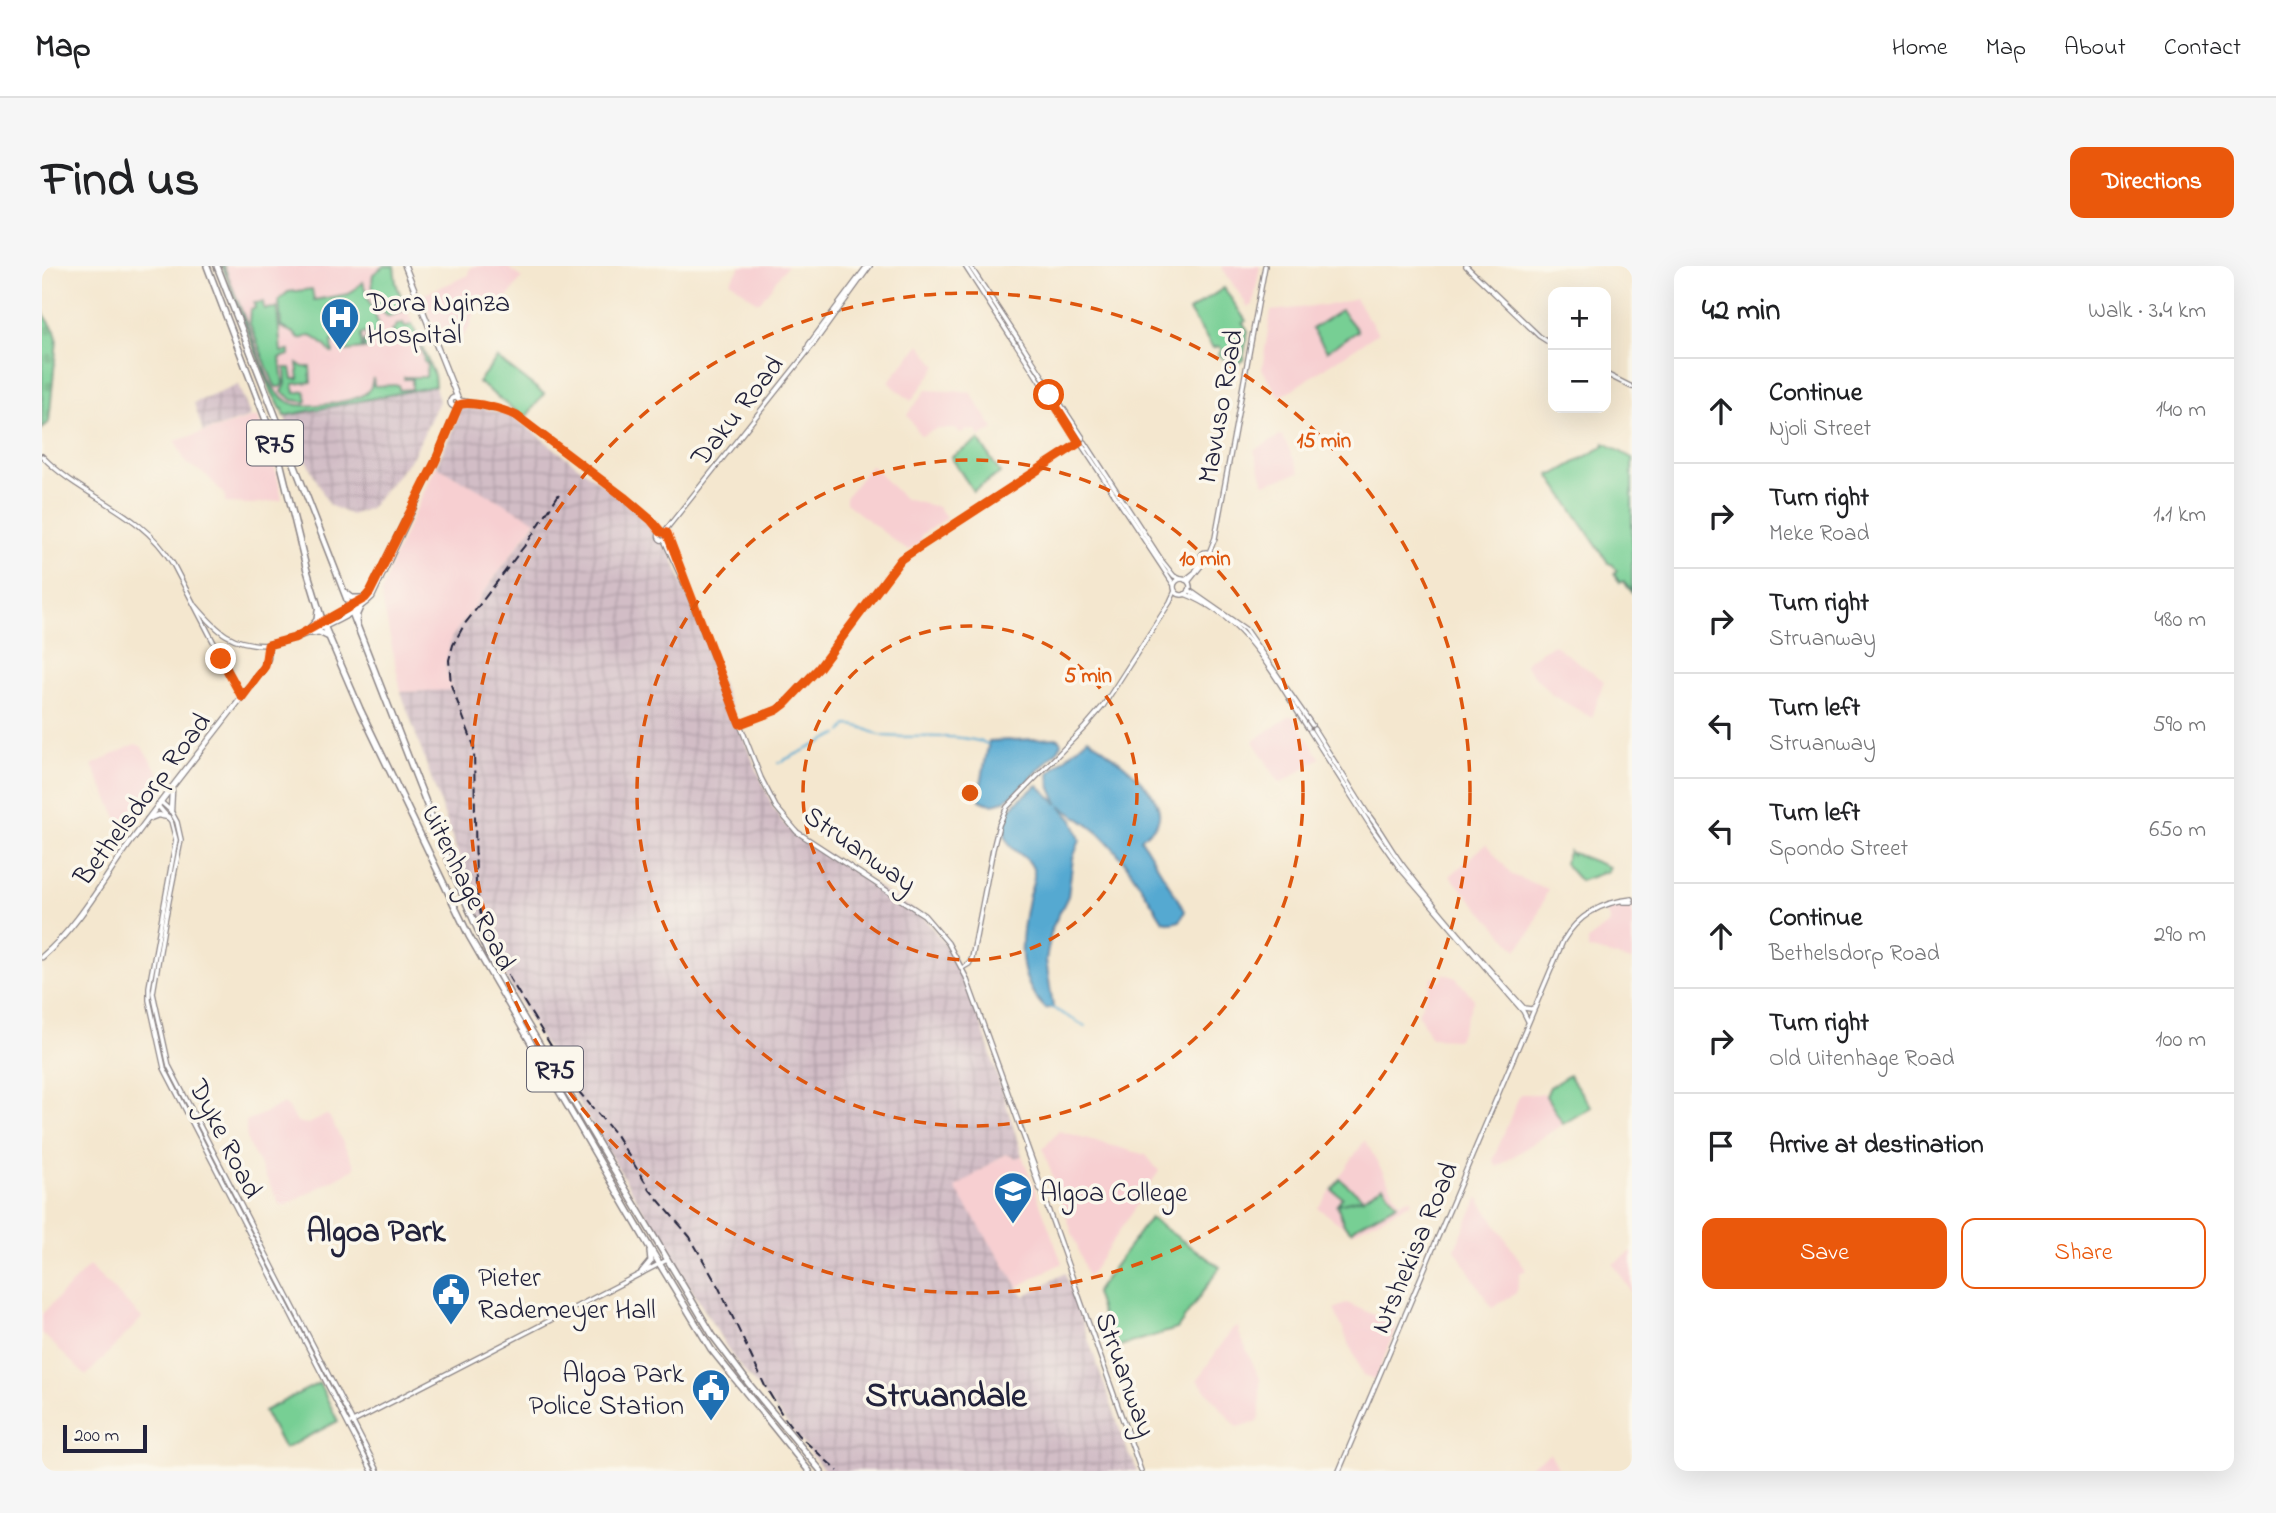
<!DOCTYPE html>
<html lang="en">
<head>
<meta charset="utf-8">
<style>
  :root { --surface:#fff; --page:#f6f6f6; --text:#202124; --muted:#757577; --line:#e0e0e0; --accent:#ea580c }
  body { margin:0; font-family:"Indie Flower",sans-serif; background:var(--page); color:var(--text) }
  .controls { position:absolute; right:21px; top:21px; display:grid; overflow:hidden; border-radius:14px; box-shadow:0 7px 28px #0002 }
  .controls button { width:63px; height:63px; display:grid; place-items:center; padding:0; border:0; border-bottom:2px solid var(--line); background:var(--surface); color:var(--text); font:35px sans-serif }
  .scale { position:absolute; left:21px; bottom:18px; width:84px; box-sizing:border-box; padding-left:7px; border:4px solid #22223b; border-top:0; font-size:19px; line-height:24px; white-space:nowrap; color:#22223b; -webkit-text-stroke:5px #fbf7ec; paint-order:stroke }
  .stop { position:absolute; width:21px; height:21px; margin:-16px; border:5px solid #ea580c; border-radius:50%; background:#fff }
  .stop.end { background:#ea580c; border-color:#fff; box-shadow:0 2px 7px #0008 }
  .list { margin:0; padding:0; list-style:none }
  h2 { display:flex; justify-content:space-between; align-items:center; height:91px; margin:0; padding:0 28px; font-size:30px }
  h2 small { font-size:23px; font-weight:400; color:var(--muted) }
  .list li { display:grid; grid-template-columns:46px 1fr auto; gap:21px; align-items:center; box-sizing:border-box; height:105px; padding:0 28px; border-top:2px solid var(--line) }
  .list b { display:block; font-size:26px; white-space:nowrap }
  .list p { margin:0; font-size:23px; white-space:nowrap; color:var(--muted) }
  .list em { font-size:23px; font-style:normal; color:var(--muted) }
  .actions { display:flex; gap:14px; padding:21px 28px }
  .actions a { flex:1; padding:16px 0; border:2px solid var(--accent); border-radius:14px; text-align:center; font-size:24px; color:var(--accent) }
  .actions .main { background:var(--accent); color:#fff }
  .icon { flex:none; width:38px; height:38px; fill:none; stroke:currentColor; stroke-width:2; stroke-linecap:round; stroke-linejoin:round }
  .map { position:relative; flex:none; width:1590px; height:1205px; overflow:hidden; border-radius:14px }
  header { display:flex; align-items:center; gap:42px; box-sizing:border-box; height:98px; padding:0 35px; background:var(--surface); border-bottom:2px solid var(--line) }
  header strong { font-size:33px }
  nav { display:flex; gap:38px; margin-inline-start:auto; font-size:24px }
  .intro { display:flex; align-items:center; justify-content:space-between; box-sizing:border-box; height:168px; padding:0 42px }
  h1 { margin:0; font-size:49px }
  .button { padding:18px 32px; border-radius:14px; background:var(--accent); color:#fff; font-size:24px; font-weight:700 }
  main { display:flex; gap:42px; padding:0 42px }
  aside { flex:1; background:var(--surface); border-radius:14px; box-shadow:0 7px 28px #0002 }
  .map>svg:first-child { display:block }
  .built { fill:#f7cfd1 }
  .industrial { fill:url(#industrial-grid) }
  .grass { fill:#77cf94; stroke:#4c7868; stroke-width:2 }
  .cemetery { fill:url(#cemetery-stones); stroke:#4c7868; stroke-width:2 }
  .park { fill:url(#park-tufts); stroke:#4c7868; stroke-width:2 }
  .water { fill:#55a9d1; stroke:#3c6686; stroke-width:2 }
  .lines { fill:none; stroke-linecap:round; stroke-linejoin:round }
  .stream { stroke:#55a9d1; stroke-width:2 }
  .tertiary-casing { stroke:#8b8485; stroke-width:6 }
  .secondary-casing { stroke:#8b8485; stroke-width:7 }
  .primary-casing { stroke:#8b8485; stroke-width:8 }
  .tertiary { stroke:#fff; stroke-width:3.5 }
  .secondary { stroke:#fff; stroke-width:4.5 }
  .primary { stroke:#fff; stroke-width:5 }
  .rail { stroke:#22223b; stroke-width:2; stroke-dasharray:10 5; stroke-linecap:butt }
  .route { stroke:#ea580c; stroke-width:9 }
  .ring { fill:none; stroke:#de560e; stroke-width:3.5; stroke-dasharray:12 9 }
  .labels { text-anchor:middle; stroke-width:7; stroke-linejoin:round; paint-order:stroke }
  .shield { fill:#fbf7ec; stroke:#636270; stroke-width:2 }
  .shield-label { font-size:26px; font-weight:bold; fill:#22223b }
  .poi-label { font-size:28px; fill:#22223b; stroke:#fbf7ec; text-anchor:start }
  .street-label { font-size:28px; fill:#22223b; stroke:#fbf7ec }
  .quarter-label { font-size:32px; font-weight:bold; fill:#22223b; stroke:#fbf7ec }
  .district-label { font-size:35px; font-weight:bold; fill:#22223b; stroke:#fbf7ec }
  .centre { fill:#de560e; stroke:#fbf7ec; stroke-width:3.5 }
  .ring-label { font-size:21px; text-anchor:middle; font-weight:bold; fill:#de560e; stroke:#fbf7ec; stroke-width:7; stroke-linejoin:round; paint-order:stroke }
</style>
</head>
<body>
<header>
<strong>Map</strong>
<nav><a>Home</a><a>Map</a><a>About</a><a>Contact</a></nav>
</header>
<div class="intro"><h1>Find us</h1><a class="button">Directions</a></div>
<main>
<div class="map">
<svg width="1590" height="1205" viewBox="0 0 1590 1205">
  <defs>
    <pattern id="industrial-grid" width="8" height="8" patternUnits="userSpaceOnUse" patternTransform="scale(1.75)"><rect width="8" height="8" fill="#d2bdc6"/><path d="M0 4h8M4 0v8" fill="none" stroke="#b4a2ab"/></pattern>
    <pattern id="cemetery-stones" width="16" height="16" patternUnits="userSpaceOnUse" patternTransform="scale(1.75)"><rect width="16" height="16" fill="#77cf94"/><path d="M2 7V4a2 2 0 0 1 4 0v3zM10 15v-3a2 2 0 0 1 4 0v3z" fill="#67b180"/></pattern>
    <pattern id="park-tufts" width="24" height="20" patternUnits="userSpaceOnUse" patternTransform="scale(1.75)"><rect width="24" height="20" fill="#77cf94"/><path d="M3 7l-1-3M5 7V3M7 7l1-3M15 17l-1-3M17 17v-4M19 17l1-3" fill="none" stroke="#67b180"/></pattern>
  </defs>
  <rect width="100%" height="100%" fill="#fbf7ec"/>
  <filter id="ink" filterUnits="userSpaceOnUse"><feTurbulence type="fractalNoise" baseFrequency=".0143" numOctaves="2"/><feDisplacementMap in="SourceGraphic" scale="14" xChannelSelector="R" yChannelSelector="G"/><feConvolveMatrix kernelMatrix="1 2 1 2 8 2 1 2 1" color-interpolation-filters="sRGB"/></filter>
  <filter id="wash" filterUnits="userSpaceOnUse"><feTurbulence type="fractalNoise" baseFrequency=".00686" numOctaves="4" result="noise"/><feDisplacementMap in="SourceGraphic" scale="28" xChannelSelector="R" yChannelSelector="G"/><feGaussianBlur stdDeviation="1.57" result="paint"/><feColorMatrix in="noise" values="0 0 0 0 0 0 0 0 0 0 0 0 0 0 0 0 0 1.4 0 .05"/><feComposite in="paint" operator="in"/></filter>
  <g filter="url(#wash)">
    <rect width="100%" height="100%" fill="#f4e7cf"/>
    <g class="built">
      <polygon points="180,0 352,0 354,17 392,109 393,120 242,150 241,143 239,143 228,123"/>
      <polygon points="430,0 464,0 480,12 456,44 442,34 429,53 429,59 415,78 388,52 380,29 427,9 426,6"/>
      <polygon points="699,0 745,0 718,36 715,36 688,15"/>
      <polygon points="1179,0 1218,0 1211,39 1206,41"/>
      <polygon points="1313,32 1336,67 1240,130 1236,129 1220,103 1229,45 1293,38"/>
      <polygon points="878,78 895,100 869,135 846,116"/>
      <polygon points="884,124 928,126 952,163 938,171 935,165 926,164 919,167 913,163 894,163 879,170 865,149"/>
      <polygon points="216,150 236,213 240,234 210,238 183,237 183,229 164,209 144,197 133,175"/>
      <polygon points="1240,169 1258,206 1222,218 1212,184"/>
      <polygon points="829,199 862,233 896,241 905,252 879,269 879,276 867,284 863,283 804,237 804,231"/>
      <polygon points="394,200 494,254 409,372 403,399 409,425 359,426 339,327 352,291"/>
      <polygon points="1511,378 1562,415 1550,452 1509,428 1483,399 1485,395"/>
      <polygon points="1248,450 1251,450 1278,492 1238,518 1211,475"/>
      <polygon points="93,478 99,480 121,513 79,560 50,499"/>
      <polygon points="1444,578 1470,609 1506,623 1490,664 1475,684 1408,610"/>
      <polygon points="1590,639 1590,695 1546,683 1546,674 1568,657 1564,644 1575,640"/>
      <polygon points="1402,707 1414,712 1432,733 1416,773 1389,772 1376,748 1391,711 1399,715"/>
      <polygon points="1478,828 1502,828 1521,858 1455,901 1451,894"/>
      <polygon points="242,837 255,856 266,858 284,849 287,850 313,900 312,903 242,940 238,938 206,877 204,866 204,856"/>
      <polygon points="1017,865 1104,889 1117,905 1046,1012 1001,883"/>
      <polygon points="1323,874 1358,937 1368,932 1370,936 1310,967 1276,942"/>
      <polygon points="963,888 975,892 980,889 1020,997 976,1021 912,922"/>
      <polygon points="1436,931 1484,1004 1478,1007 1474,1027 1450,1042 1413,983"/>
      <polygon points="1590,985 1590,1027 1571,998"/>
      <polygon points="47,1000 100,1052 44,1110 0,1067 0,1048"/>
      <polygon points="1305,1037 1355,1059 1334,1113 1321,1110 1292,1043"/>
      <polygon points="1196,1061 1197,1067 1218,1113 1218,1150 1214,1156 1195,1161 1155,1114 1191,1062"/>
      <polygon points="1508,1187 1518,1205 1488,1205 1489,1199"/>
    </g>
    <g class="industrial">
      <polygon points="196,119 209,151 161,166 152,137"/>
      <polygon points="393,120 397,135 371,190 328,242 309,249 287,239 242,150"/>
      <polygon points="424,137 470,150 612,258 622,270 695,457 732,543 743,559 761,573 881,650 911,689 940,760 980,889 975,892 963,888 913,922 982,1030 1023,1007 1087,1189 1091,1194 1095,1205 783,1205 690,1090 522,813 453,694 359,426 409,424 403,399 409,372 494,255 394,200 415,155 417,138"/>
    </g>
    <g class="grass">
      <path d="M 180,0 L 182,0 L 227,115 C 233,126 240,134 252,138 C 265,142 312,136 324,127 C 329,123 330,118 331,112 L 332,120 L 357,119 L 357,124 L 370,123 L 370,113 L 362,113 L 362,111 L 384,111 L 385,97 L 382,96 C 380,80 374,66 355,72 L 350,65 L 355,59 L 361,57 L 363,61 L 370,58 L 392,109 L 393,120 L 242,150 L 241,143 L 239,143 L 228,123 Z"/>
      <path d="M 342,0 L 352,0 L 354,17 L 364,43 L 347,51 C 335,45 328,21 331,8 Z"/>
      <path d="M 321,16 L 325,30 L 337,59 L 326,82 L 322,83 L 322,75 L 325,74 L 324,67 L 319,68 L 320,83 L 304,85 L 303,74 L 290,75 L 291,87 L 289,87 C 286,82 274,71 268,70 C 266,70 259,73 257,73 L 252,67 L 239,61 L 237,34 L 246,26 L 270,23 L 272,34 L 307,28 Z"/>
      <polygon points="1182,22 1204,55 1201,57 1206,65 1201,94 1193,99 1176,89 1180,84 1177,80 1171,82 1147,45"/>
      <polygon points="221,36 222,43 235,42 239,86 247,85 247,89 238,92 241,117 239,121 234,121 231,116 207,56 208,43 213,42 212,37"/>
      <polygon points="1299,44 1316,65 1285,85 1270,63"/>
      <polygon points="455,92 502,128 483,152 436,116"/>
      <polygon points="255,97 261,101 268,101 269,116 251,118 253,127 263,125 265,135 263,136 251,134 240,126 244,118 243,102 249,102 251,113 257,113"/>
      <polygon points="937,174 958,207 931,225 909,191"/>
      <polygon points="1563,177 1590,192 1590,326 1581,315 1578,317 1572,308 1575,305 1570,298 1567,298 1507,209 1513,208 1562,180"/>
      <polygon points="1527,809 1549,841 1521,858 1504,830 1508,821"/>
      <polygon points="1341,920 1355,938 1313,961 1309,965 1302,959 1295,938 1321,932"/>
      <polygon points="1108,952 1178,1001 1135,1063 1071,1082 1053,1027"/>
      <polygon points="277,1117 296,1155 242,1183 222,1145"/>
    </g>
    <polygon class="cemetery" points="0,45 13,65 15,73 7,156 0,163"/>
    <g class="park">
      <polygon points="1527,585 1530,589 1531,587 1567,601 1566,605 1538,615 1522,597"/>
      <polygon points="1298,913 1321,932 1295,938 1300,931 1290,924"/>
    </g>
    <g class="water">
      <path d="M 1016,472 L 1019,477 L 1017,483 C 1002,497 976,529 959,536 C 951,539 946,538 938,534 L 937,528 L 947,475 Z"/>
      <path d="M 1046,472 C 1064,485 1130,529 1115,557 C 1112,563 1103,568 1099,573 L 1143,645 L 1138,655 L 1130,657 L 1121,655 C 1103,627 1086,597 1063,573 C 1050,559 1033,550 1018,540 L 1031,554 L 1038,574 L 1031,592 L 1026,630 L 1010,662 L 1004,694 L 1011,741 L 1004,743 C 972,712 978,673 986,633 C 988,624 993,615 992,607 C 988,583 957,590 964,554 C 967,538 985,528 996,519 L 1016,538 L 1008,520 L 1007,507 Z"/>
    </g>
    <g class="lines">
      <g class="stream">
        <path d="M 800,466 L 805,459 C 824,459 829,468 842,470 C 876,473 913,466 946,478"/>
        <polyline points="736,497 796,468"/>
        <polyline points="1007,740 1043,760"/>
      </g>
    </g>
  </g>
  <g filter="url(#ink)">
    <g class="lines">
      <g class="tertiary-casing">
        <g id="tertiary">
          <polyline points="923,0 972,76"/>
          <polyline points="928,0 976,73"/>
          <polyline points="1424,0 1497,70 1511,79"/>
          <polyline points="978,75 1008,122"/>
          <polyline points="974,78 1004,125"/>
          <polyline points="765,83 767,78 825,0"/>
          <polyline points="1564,108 1590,121"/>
          <polyline points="1010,125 1041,172"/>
          <polyline points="1006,128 1037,175"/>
          <polyline points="417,134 464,145 475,150 582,231 609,254 619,266"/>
          <polyline points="1043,176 1120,295 1132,310 1139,313"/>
          <polyline points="1039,178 1132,319"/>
          <path d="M 0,190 C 41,233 98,243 131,298 L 200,431"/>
          <circle cx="621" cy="270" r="4.5"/>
          <polyline points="622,266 770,80 828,0"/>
          <polyline points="625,270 641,312"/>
          <polyline points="622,274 645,324 719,512 734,541 755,566 882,649 906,677 924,711 992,899 1006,944"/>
          <circle cx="1164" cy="291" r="5"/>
          <polyline points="1167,287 1173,272 1223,0"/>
          <circle cx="1140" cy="321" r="8"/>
          <polyline points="1143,314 1153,306 1160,294"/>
          <polyline points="1147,315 1163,295"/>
          <polyline points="1147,324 1203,363 1270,459"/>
          <path d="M 1143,328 C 1204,351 1232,410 1266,462"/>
          <path d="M 154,340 C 176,366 189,379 226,379"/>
          <polyline points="698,458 737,443 742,438 777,402 859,293 1037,177"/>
          <path d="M 1272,463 L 1325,547 C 1339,564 1348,583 1362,601 C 1398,648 1442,698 1482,742 L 1489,743 L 1493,741"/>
          <polyline points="1268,465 1331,564 1357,601 1481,745 1486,755"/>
          <polyline points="119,536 129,545 135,556 139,574 123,655 111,727 127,800 336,1205"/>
          <polyline points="116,540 129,555 134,574 107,721 107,734 122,802 330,1205"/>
          <polyline points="1581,636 1590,636"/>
          <polyline points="920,702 927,698 930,692 951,583 957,559 965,541 1043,461 1061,440 1128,336 1133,325"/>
          <polyline points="984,884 998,923"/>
          <polyline points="1006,943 1099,1205"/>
          <polyline points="309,1157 625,994"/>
          <path d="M 1297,1205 L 1521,675 C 1536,649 1561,636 1590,633"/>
        </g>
      </g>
      <g class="secondary-casing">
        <g id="secondary">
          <polyline points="363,0 416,133"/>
          <circle cx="413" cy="136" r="4.5"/>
          <polyline points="256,370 323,332 328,326 365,250"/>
          <polyline points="129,545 130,525"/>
          <polyline points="106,553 116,549 126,551"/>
          <path d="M 0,691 C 38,659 62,612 91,573 C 133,515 179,460 221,403 L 226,392 L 226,379 C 258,372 305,355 330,331 L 393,196 L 417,139"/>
        </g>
      </g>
      <g class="primary-casing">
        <g id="primary">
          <polyline points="165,0 235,183 264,301 281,357 318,443 427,670 608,982 669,1083 767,1205"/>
          <polyline points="175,0 413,611 448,692 471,734 671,1070 707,1118 779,1205"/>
          <polyline points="304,327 310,332 323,332"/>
          <polyline points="314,356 315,348 319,339"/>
          <polyline points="269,361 275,354 276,345"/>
          <polyline points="269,367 277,366 285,370"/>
          <polyline points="600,1006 609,995 608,985"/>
        </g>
      </g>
      <use href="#tertiary" class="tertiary"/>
      <use href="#secondary" class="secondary"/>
      <use href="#primary" class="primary"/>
      <polyline class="rail" points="517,228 487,274 422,359 411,379 407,394 409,419 432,480 434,622 439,650 446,669 468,713 538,827 574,869 608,924 648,971 677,1022 723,1120 741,1150 756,1169 796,1205"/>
    </g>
  </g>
  <g class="lines" filter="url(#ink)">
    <path class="route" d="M 179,393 L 200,431 L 223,400 L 226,379 L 252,372 L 323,332 L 328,326 L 393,196 L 417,139 C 429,134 463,144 475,150 L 582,231 L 609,254 L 619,266 L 625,267 L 698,458 L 735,444 L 743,438 L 777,402 L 859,293 L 1037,177 L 1007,129"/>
  </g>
  <g class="ring">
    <circle cx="928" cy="527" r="167"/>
    <circle cx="928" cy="527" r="333"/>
    <circle cx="928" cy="527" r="500"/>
  </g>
  <defs>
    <g id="hospital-pin" transform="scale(2.0125)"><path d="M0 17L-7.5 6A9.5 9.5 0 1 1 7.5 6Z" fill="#1f6fb2" stroke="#fbf7ec"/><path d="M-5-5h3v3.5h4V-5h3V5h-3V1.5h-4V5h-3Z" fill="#fff"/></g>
    <g id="university-pin" transform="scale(2.0125)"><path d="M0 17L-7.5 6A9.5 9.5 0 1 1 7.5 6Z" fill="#1f6fb2" stroke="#fbf7ec"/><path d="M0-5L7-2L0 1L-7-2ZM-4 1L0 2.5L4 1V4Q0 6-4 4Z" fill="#fff"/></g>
    <g id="civic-pin" transform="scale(2.0125)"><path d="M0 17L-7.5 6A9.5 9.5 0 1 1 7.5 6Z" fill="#1f6fb2" stroke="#fbf7ec"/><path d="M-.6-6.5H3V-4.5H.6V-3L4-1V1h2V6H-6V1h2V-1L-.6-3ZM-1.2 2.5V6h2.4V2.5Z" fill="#fff"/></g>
  </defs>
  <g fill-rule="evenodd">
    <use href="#hospital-pin" x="298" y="51"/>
    <use href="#university-pin" x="971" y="925"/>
    <use href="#civic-pin" x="409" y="1026"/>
    <use href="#civic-pin" x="669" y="1122"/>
  </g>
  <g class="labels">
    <g class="shield">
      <rect x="205" y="154.5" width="56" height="45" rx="5"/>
      <rect x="485" y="780.5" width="56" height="45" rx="5"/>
    </g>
    <g class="shield-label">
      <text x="233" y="186">R75</text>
      <text x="513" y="812">R75</text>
    </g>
    <g class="poi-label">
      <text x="325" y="45">Dora Nginza<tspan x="325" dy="32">Hospital</tspan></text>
      <text x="998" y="935">Algoa College</text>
      <text x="436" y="1020">Pieter<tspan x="436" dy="32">Rademeyer Hall</tspan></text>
      <text x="642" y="1116" text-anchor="end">Algoa Park<tspan x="642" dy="32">Police Station</tspan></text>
    </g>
    <g class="street-label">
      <text transform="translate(1177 140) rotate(-80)" y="10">Mavuso Road</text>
      <text transform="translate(694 144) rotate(-52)" y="10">Daku Road</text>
      <text transform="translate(99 532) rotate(-53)" y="10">Bethelsdorp Road</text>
      <text transform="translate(819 582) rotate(35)" y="10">Struanway</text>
      <text transform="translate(428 621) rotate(64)" y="10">Uitenhage Road</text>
      <text transform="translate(185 872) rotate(63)" y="10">Dyke Road</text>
      <text transform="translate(1371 981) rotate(-67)" y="10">Ntshekisa Road</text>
      <text transform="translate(1085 1108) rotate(70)" y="10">Struanway</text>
    </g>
    <g class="quarter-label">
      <text x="334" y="975">Algoa Park</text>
    </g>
    <g class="district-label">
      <text x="904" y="1140">Struandale</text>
    </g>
  </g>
  <circle cx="928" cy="527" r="10" class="centre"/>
  <g class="ring-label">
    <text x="1282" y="181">15 min</text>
    <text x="1163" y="299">10 min</text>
    <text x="1046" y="416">5 min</text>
  </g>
</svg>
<div class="controls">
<button>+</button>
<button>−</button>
</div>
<div class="scale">200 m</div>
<div class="stop" style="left:1007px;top:129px"></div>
<div class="stop end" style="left:179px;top:393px"></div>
</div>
<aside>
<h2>42 min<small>Walk · 3.4 km</small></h2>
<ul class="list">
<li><svg class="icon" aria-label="ahead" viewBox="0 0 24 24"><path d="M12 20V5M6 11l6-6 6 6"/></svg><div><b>Continue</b><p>Njoli Street</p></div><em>140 m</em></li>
<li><svg class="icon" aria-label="right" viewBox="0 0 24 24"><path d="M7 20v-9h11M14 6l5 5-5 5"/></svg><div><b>Turn right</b><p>Meke Road</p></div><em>1.1 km</em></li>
<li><svg class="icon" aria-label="right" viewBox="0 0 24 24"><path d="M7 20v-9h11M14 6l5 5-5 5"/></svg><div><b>Turn right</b><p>Struanway</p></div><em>480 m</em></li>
<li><svg class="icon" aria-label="left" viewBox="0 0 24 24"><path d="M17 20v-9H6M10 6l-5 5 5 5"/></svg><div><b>Turn left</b><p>Struanway</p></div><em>590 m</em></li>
<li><svg class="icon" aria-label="left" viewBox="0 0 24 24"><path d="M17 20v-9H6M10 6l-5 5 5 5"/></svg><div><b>Turn left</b><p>Spondo Street</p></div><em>650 m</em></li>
<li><svg class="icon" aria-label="ahead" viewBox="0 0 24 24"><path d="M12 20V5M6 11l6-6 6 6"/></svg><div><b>Continue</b><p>Bethelsdorp Road</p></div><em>290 m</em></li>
<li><svg class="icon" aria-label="right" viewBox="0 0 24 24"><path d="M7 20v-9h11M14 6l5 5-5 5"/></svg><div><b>Turn right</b><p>Old Uitenhage Road</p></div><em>100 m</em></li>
<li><svg class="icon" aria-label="arrive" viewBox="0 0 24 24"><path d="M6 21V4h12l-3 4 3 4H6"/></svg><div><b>Arrive at destination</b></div></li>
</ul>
<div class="actions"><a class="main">Save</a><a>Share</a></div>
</aside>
</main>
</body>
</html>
